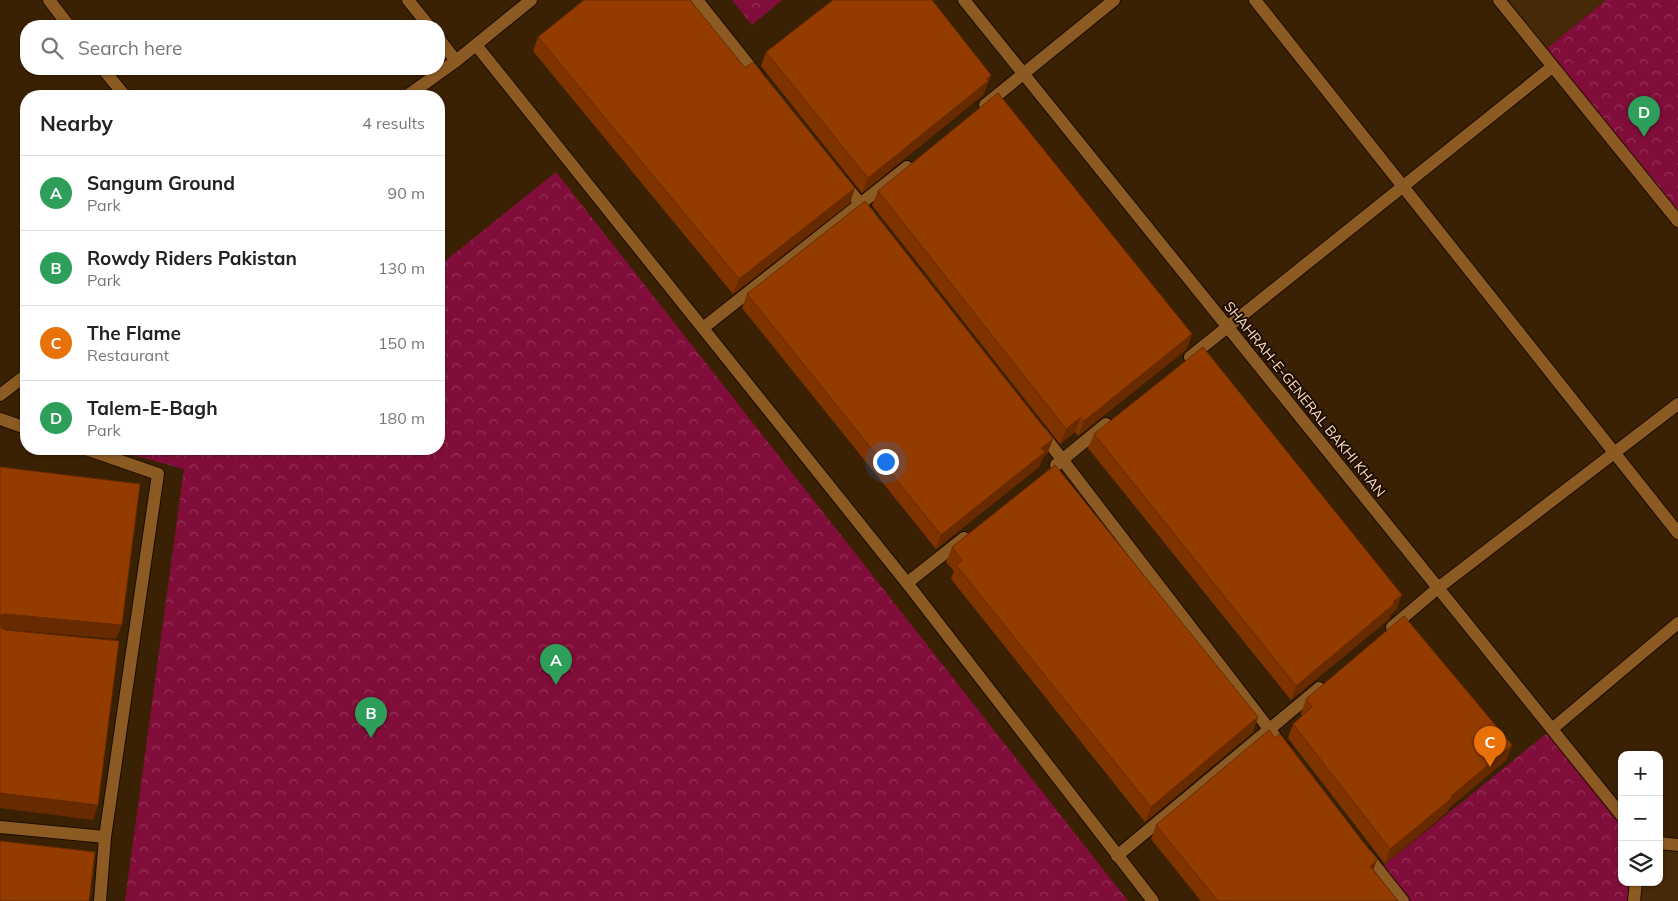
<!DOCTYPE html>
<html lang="en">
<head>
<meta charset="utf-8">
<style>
  :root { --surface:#fff; --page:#f2f2f2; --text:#222; --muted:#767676; --line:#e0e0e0; --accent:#0f766e }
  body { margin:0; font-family:Mulish,sans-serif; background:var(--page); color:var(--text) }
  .controls { position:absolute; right:15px; bottom:15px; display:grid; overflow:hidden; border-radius:10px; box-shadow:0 1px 4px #0004 }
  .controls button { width:45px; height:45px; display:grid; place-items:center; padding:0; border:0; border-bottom:1px solid var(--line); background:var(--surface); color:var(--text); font:25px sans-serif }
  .you { position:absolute; left:885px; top:461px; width:18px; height:18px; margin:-12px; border:4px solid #fff; border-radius:50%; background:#1a73e8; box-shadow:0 0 0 8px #1a73e833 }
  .badge { display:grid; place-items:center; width:32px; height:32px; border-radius:50%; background:var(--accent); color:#fff; font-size:16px; font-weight:700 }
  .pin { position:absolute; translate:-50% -41px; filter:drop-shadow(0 1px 2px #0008) }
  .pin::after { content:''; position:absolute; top:26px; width:18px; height:15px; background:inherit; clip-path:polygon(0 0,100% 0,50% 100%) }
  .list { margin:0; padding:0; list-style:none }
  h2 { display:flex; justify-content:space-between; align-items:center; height:65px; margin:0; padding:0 20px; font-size:21px }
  h2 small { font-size:16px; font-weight:400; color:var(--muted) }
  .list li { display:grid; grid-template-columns:32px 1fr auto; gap:15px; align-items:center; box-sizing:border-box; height:75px; padding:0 20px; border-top:1px solid var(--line) }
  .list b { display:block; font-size:19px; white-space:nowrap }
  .list p { margin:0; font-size:16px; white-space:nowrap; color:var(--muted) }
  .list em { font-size:16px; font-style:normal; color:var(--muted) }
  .icon { flex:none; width:28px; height:28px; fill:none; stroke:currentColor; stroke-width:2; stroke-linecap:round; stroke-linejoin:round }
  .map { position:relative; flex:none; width:1678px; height:901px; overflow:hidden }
  .search { position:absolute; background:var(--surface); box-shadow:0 1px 4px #0004; left:20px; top:20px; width:425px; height:55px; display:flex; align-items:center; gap:12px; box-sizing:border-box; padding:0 18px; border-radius:20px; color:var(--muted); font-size:19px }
  .panel { position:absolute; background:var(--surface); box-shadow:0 1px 4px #0004; left:20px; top:90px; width:425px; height:365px; border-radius:20px }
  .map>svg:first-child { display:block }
  .built { fill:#462906 }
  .park { fill:url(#park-crowns) }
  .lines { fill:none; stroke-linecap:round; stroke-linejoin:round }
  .minor-casing { stroke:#1c0c00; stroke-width:14 }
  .minor { stroke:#8c5b23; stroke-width:12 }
  .wall { fill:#7f3400 }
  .shaded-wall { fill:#682a00 }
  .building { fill:#943c00; stroke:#682a00 }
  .labels { text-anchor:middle; stroke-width:4; stroke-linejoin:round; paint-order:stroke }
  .street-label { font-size:14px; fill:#fadec3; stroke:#1e0b00 }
</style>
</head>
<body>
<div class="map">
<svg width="1678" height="901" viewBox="0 0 1678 901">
  <defs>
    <pattern id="park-crowns" width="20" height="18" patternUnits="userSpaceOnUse" patternTransform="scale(1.25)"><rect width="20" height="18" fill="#810e3a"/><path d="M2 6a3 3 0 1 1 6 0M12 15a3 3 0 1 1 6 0" fill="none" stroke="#943155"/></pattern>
  </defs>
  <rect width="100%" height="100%" fill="#3a2103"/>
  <g class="built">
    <polygon points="1499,0 1606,0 1541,53"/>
    <polygon points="1659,843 1678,845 1678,901 1634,901 1636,882 1659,882"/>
  </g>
  <g class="park">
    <polygon points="732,0 782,0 752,25"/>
    <polygon points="1606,0 1678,0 1678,221 1541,53"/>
    <polygon points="556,172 1128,901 125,901 184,469 111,449 439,449 439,266"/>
    <polygon points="1552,729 1622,816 1622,882 1636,882 1634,901 1403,901 1378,870"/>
  </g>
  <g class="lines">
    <g class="minor-casing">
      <g id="minor">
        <polyline points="49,0 69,26"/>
        <polyline points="408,0 429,26"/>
        <polyline points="697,0 759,78"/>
        <polyline points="964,0 1622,816"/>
        <polyline points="1255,0 1678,533"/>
        <polyline points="1499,0 1678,221"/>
        <polyline points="439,39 456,61"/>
        <polyline points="476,45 907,583 1153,901"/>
        <polyline points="103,69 125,96"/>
        <polyline points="407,96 456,61 531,0"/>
        <polyline points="985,105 1114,0"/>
        <polyline points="842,181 870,216"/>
        <polyline points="703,328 907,167"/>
        <polyline points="1190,357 1552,67"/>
        <polyline points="0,395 26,375"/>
        <polyline points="0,419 26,428"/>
        <polyline points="1041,432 1286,751"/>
        <polyline points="86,449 158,474 105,837 100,901"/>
        <polyline points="1056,465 1106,424"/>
        <polyline points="907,583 964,538"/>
        <polyline points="1392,627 1438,588 1678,404"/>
        <polyline points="1552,729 1678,623"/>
        <polyline points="0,827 105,837"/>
        <polyline points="1659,843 1678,845"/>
        <polyline points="1366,854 1403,901"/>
        <polyline points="1117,856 1319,688"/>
        <polyline points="1634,901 1636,882"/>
      </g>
    </g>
    <use href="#minor" class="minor"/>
  </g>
  <g class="wall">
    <polygon points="538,37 850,203 733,294 533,51"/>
    <polygon points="766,52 991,75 983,95 862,193 761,66"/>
    <polygon points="878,191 1187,349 1078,436 1075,432 1060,444 872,205"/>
    <polygon points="747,294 1053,439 1047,454 1043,457 1039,467 936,549 742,308"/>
    <polygon points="1094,434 1397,609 1390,615 1389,619 1291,700 1088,448"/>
    <polygon points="952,547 1253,732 1145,822 951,579 954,571 946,562"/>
    <polygon points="1306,699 1512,745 1506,760 1449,808 1447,812 1385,864 1288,738 1293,724 1302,716 1301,713"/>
    <polygon points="1156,825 1374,870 1398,901 1201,901 1151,839"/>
  </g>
  <g class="shaded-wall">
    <polygon points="991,75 983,95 862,193 868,178"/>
    <polygon points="855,188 850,203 733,294 739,279"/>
    <polygon points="1192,334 1187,349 1078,436 1084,421"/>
    <polygon points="1081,417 1075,432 1060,444 1066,429"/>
    <polygon points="1053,439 1047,454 1043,457 1039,467 936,549 941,535 1041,448"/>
    <polygon points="1402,595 1397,609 1390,615 1389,619 1291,700 1296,686"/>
    <polygon points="6,614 122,624 117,638 116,639 0,629 0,617 1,615"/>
    <polygon points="1258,717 1253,732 1145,822 1151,807"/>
    <polygon points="1512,745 1506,760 1449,808 1447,812 1385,864 1390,849 1451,796"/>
    <polygon points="0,793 98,805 93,820 0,808"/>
    <polygon points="1377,860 1372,874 1370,866"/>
  </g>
  <g class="building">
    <polygon points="584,0 690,0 745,68 753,62 855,188 739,279 538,37"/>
    <polygon points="833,0 932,0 991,75 987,78 988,81 868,178 766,52"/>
    <polygon points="998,93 1192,334 1084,421 1081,417 1066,429 878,191"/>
    <polygon points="865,201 1053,439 1041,448 1045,452 941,535 747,294"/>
    <polygon points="1203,347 1402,595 1393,602 1394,604 1296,686 1094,434"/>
    <polygon points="1055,465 1258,717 1151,807 956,565 962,560 952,547"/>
    <polygon points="0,467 140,484 122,624 121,625 6,614 1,615 0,617"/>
    <polygon points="1404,616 1512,745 1451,796 1453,797 1390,849 1293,724 1312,707 1306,699"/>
    <polygon points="0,627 5,630 119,641 98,805 0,793"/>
    <polygon points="1269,730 1275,738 1280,734 1377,860 1370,866 1398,901 1218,901 1156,825"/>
    <polygon points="0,841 95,852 89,901 0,901"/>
  </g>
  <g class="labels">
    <g class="street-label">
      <text transform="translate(1305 399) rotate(51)" y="5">SHAHRAH-E-GENERAL BAKHI KHAN</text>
    </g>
  </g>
</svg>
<div class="controls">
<button>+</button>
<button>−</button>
<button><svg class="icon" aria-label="layers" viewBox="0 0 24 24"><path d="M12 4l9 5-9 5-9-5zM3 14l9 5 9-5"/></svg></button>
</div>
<div class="you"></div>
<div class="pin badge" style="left:556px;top:685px;background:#2e9e5b">A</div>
<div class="pin badge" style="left:371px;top:738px;background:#2e9e5b">B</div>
<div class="pin badge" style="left:1490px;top:767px;background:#e8710a">C</div>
<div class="pin badge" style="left:1644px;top:137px;background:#2e9e5b">D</div>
<div class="search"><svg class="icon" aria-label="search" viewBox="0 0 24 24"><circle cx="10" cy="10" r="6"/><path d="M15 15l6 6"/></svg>Search here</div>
<section class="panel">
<h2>Nearby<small>4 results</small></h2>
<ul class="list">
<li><span class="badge" style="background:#2e9e5b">A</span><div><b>Sangum Ground</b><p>Park</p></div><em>90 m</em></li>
<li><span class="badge" style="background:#2e9e5b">B</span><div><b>Rowdy Riders Pakistan</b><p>Park</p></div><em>130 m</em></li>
<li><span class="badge" style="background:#e8710a">C</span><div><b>The Flame</b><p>Restaurant</p></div><em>150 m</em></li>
<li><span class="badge" style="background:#2e9e5b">D</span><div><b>Talem-E-Bagh</b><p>Park</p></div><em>180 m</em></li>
</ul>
</section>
</div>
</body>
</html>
